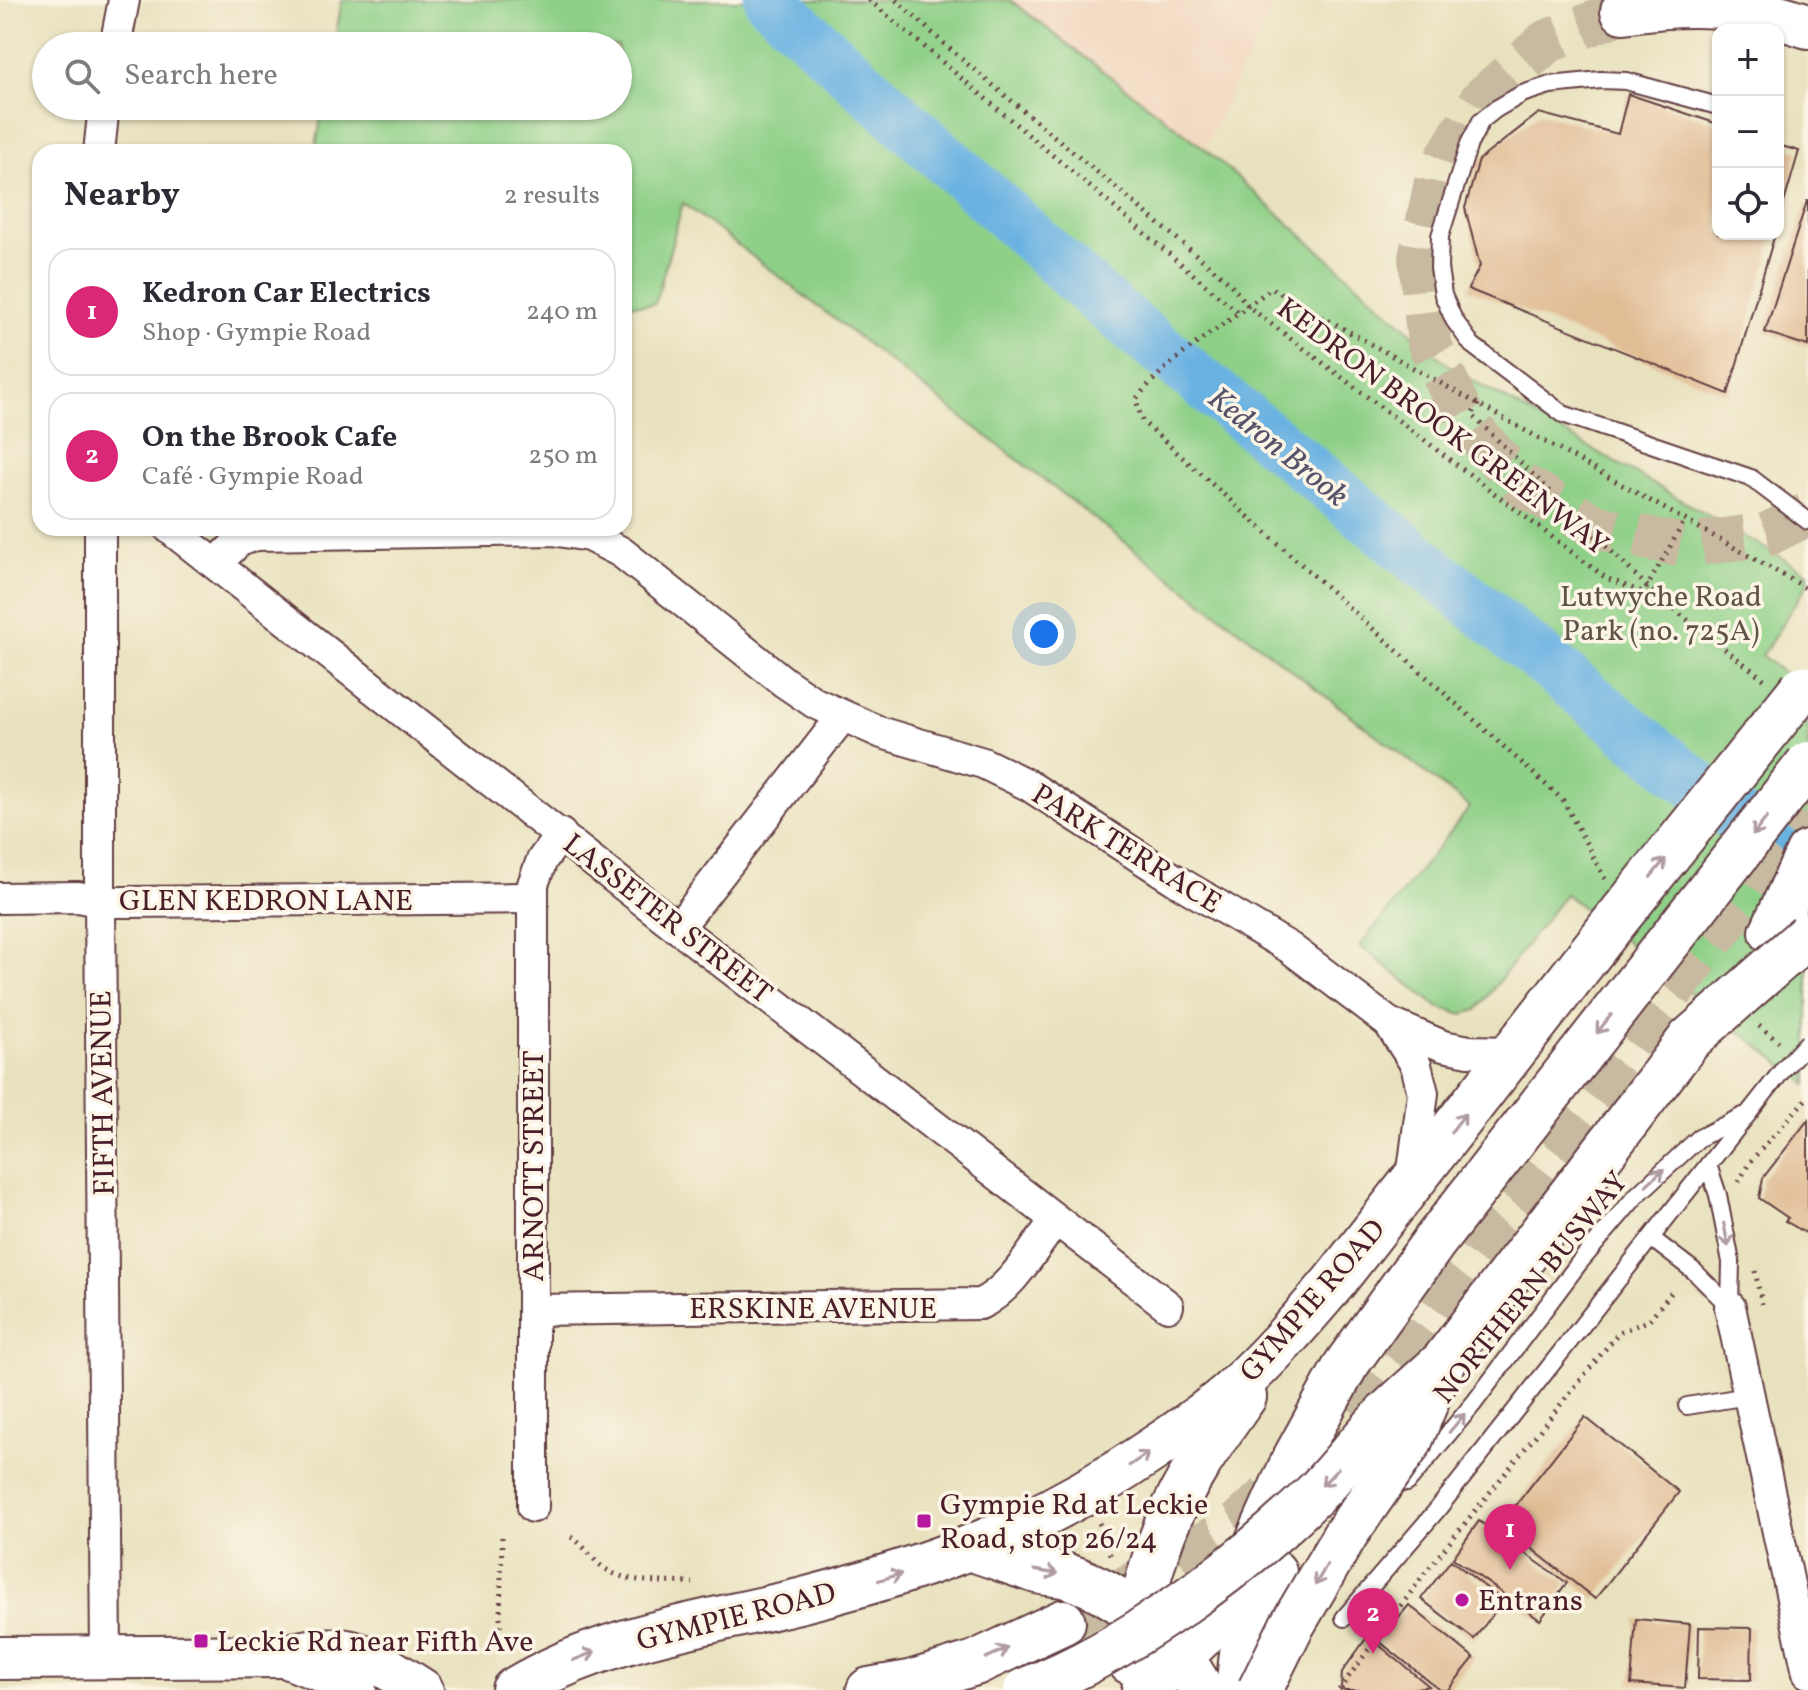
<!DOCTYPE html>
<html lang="en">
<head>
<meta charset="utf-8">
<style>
  :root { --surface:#fff; --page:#f7f7f7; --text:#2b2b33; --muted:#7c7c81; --line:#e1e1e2; --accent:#db2777 }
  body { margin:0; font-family:Vollkorn,serif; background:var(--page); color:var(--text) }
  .controls { position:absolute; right:24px; top:24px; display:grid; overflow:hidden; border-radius:16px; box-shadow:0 2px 6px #0004 }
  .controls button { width:72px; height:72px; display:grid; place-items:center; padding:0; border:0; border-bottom:2px solid var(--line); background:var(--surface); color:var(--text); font:40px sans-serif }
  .you { position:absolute; left:1044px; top:634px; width:28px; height:28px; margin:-20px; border:6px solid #fff; border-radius:50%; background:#1a73e8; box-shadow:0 0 0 12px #1a73e833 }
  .badge { display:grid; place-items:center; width:52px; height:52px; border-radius:50%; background:var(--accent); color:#fff; font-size:26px; font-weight:700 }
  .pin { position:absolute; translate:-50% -66px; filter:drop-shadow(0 2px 4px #0008) }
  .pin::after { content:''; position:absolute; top:42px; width:28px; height:24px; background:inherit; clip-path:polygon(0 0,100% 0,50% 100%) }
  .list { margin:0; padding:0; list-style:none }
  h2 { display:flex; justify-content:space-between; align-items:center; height:104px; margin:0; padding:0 32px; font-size:34px }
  h2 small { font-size:26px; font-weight:400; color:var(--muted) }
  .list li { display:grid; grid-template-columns:52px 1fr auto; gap:24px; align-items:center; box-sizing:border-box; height:128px; margin:0 16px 16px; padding:0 16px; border:2px solid var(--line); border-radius:24px }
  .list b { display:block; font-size:30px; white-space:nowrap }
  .list p { margin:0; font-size:26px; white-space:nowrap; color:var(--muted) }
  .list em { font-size:26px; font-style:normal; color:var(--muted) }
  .icon { flex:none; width:44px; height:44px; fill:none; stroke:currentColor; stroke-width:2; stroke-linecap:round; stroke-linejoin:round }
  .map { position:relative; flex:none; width:1808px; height:1690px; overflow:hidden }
  .search { position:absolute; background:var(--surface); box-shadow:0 2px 6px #0004; left:32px; top:32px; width:600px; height:88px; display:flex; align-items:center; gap:20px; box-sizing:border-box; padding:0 28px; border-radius:44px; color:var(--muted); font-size:30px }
  .panel { position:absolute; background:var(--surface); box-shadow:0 2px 6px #0004; left:32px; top:144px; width:600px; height:392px; border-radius:24px }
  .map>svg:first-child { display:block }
  .built { fill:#f1d5bd }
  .green { fill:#8fd088; stroke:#6c785a; stroke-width:2 }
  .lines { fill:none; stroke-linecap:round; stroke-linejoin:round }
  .river { stroke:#6bb2e2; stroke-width:52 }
  .building { fill:#e1bd96 }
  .highway-tunnel { stroke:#c8baa0; stroke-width:44; stroke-dasharray:44 22; stroke-linecap:butt }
  .lane-casing { stroke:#623c41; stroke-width:20 }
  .street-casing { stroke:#623c41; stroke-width:34 }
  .secondary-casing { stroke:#623c41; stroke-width:46 }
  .highway-casing { stroke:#623c41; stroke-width:48 }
  .path { stroke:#623c41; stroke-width:5; stroke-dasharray:2 6; stroke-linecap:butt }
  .lane { stroke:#fff; stroke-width:16 }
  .street { stroke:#fff; stroke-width:30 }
  .secondary { stroke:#fff; stroke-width:42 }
  .highway { stroke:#fff; stroke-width:44 }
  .lane-bridge-casing { stroke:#623c41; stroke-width:20; stroke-linecap:butt }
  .highway-bridge-casing { stroke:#623c41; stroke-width:48; stroke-linecap:butt }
  .lane-bridge { stroke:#fff; stroke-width:16 }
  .highway-bridge { stroke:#fff; stroke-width:44 }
  .oneway { stroke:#ae9aa0 }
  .poi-dot { fill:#b5179e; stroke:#fcf5e5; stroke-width:3 }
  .labels { text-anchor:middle; stroke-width:7; stroke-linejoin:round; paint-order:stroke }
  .street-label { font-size:30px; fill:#4a1f2b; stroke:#fcf5e5 }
  .park-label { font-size:30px; fill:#5f5447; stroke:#fcf5e5 }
  .poi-label { font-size:30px; fill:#4a1f2b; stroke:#fcf5e5; text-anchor:start }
  .water-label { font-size:32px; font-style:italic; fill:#56526b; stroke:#fcf5e5 }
</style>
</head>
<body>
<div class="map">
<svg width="1808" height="1690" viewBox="0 0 1808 1690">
  <rect width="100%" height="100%" fill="#fcf5e5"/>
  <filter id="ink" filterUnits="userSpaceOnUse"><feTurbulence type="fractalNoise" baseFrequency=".0125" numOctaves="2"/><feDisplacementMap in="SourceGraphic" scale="16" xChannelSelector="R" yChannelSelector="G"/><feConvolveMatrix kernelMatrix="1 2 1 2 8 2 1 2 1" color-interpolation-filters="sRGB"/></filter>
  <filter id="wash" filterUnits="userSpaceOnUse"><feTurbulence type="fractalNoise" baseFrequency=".006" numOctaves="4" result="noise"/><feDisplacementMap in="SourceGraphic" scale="32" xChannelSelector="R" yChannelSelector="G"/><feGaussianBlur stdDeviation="1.8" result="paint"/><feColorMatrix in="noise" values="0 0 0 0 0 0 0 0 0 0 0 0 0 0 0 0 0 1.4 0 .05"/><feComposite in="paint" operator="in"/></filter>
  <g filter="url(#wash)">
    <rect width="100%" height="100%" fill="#e8e1bd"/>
    <polygon class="built" points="1010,0 1276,0 1204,148"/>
    <polygon class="green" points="342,0 1010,0 1204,148 1453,369 1808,573 1808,583 1762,656 1808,692 1808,1085 1565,894 1477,1010 1461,1014 1438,1007 1360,946 1470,807 683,203 655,304 624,305 624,152 315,152 323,106 618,106 618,46 334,46"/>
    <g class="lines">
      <polyline class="river" points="770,0 1105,304 1779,852 1808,869"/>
    </g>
    <g id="blocks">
      <g class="building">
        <polygon points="1628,94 1718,124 1718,234 1775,234 1728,394 1468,289 1480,266 1465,208 1479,160 1539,113 1618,134"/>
        <polygon points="1778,145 1799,151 1779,220 1778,220"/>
        <polygon points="1807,201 1808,201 1808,346 1765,332"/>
        <polygon points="1808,1120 1808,1234 1785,1221 1788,1218 1759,1198 1763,1178"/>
        <polygon points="1585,1417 1679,1492 1595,1599 1501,1524"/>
        <polygon points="1479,1521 1567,1583 1540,1620 1453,1558"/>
        <polygon points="1451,1560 1503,1601 1474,1639 1421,1599"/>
        <polygon points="1409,1605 1474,1658 1448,1690 1440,1690 1379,1641"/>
        <polygon points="1636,1619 1690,1624 1685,1688 1631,1684"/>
        <polygon points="1699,1627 1752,1628 1751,1680 1698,1679"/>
        <polygon points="1368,1636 1429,1686 1404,1690 1344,1690 1341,1687 1342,1672"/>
      </g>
    </g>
  </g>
  <g filter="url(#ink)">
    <use href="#blocks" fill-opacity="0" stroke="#623c41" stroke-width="2"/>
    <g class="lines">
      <g class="highway-tunnel">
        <polyline points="1623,11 1546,42 1482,99 1438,173 1420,258 1429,343 1465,422 1522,485 1597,527 1682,546 1768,534 1808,514"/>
        <polyline points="1317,1468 1348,1423 1678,983 1808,817"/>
        <polyline points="1063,1622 1177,1560 1239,1523 1287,1479"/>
      </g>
      <g class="lane-casing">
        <g id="lane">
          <polyline points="1718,106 1626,81 1601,80 1550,85 1522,94 1496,109 1481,121 1469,144 1440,236 1439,268 1443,295 1454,320 1472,345 1563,414 1751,478 1808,521"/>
          <polyline points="1708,1165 1718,1195 1731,1262 1730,1307"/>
          <polyline points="1651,1238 1694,1271 1730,1307"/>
          <polyline points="1687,1406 1748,1396"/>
          <polyline points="1407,1483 1474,1403 1579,1263 1636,1196 1699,1138 1743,1116"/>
          <polyline points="1344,1618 1437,1510 1785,1067"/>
        </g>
      </g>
      <g class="street-casing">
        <g id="street">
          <polyline points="115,46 124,0"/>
          <polyline points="99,152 104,106"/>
          <polyline points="100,528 100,902 106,1657"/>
          <polyline points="169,528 678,928 1168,1306"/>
          <polyline points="216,564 239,541 256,535 553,530 589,536 621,552 784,682 815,703 882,733 983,763 1028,785 1177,881 1290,948 1389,1023 1443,1046 1469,1051 1514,1052"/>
          <polyline points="0,898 79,897 100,902 127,902 532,898"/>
          <polyline points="678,928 842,717"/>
          <polyline points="1389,1023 1416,1065 1423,1093 1412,1179"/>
          <polyline points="1730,1307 1808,1673"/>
          <path d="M 534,1310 L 980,1304 C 1012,1289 1033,1249 1055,1221"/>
          <polyline points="533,1507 533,884 542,860 561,834"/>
        </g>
      </g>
      <g class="secondary-casing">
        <g id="secondary">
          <path d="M 0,1658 L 285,1656 C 351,1639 368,1656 422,1690"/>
          <polyline points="290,1658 342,1679 355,1690"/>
        </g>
      </g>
      <g class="highway-casing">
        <g id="highway">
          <path d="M 1623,11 C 1694,0 1740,3 1808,26"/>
          <polyline points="1772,932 1808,853"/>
          <polyline points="1443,1362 1690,1039"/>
          <path d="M 972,1549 C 994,1556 1015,1564 1037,1571 C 1047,1574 1057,1573 1067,1576 C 1122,1593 1175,1639 1201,1690"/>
          <path d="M 1130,1662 C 1138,1615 1149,1568 1167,1524 C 1185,1479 1216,1437 1244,1397"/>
          <polyline points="1239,1681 1244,1636 1274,1572"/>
          <path d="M 514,1690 C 601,1637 705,1624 803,1600 C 936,1566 1038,1528 1152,1450 C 1179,1432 1206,1414 1230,1393 C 1268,1359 1301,1321 1334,1282 L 1609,929"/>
          <polyline points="869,1690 910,1683 975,1663 1063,1622"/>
          <polyline points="1144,1690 1201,1637 1221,1611 1242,1576 1294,1460 1346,1365 1434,1242 1652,963"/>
        </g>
      </g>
      <g class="path">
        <polyline points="869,0 1239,313"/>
        <polyline points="896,0 959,57 1229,282 1249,307 1606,578 1662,600 1765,680"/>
        <polyline points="1478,404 1472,415 1657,596"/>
        <polyline points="1646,589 1685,520"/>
        <path d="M 1605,879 L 1563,800 L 1142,421 L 1136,399 C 1173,353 1227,325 1271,288 L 1808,589"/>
        <polyline points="1759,1026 1779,1042"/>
        <polyline points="1739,1182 1749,1163 1808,1097"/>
        <polyline points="1755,1271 1762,1304"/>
        <polyline points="1099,1523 1108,1541 1110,1555"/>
        <polyline points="502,1537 500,1617 506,1654"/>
        <path d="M 571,1537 C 584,1544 591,1559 604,1568 C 629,1585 664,1581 693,1583"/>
        <polyline points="1339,1690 1425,1573 1619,1332 1648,1321 1672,1292"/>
      </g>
      <use href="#lane" class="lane"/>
      <use href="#street" class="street"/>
      <use href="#secondary" class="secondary"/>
      <use href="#highway" class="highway"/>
      <g class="lane-bridge-casing">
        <polyline id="lane-bridge" points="1785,1067 1808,1042"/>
      </g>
      <g class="highway-bridge-casing">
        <g id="highway-bridge">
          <polyline points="1609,929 1802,688"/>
          <polyline points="1652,963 1808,764"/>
          <polyline points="1690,1039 1808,935"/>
          <path d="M 1026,1690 C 1126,1651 1239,1569 1316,1493 C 1340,1468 1361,1440 1385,1415 C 1403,1397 1424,1380 1443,1362"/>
          <polyline points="1260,1690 1291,1627 1345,1535 1409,1443 1437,1375"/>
        </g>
      </g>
      <use href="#lane-bridge" class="lane-bridge"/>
      <use href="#highway-bridge" class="highway-bridge"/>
    </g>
    <defs><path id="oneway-shaft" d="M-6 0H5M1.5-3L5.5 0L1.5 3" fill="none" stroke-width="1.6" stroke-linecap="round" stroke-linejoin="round" transform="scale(2)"/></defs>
    <g class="oneway">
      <use href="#oneway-shaft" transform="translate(1760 826) rotate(128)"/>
      <use href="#oneway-shaft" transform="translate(1658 868) rotate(-51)"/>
      <use href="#oneway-shaft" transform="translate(1604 1024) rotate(128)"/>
      <use href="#oneway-shaft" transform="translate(1458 1123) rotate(-52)"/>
      <use href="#oneway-shaft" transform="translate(1655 1177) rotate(-43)"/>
      <use href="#oneway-shaft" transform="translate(1726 1235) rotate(79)"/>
      <use href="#oneway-shaft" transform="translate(1457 1423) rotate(-50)"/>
      <use href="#oneway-shaft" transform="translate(1139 1459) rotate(-34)"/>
      <use href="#oneway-shaft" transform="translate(1330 1477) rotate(133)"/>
      <use href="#oneway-shaft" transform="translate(1046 1572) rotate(9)"/>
      <use href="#oneway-shaft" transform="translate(1321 1575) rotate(120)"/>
      <use href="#oneway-shaft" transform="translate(890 1577) rotate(-17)"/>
      <use href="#oneway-shaft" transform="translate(997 1653) rotate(-25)"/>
      <use href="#oneway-shaft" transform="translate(584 1656) rotate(-22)"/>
    </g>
  </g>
  <g class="poi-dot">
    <rect x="916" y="1513" width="16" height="16" rx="4"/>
    <circle cx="1462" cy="1600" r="8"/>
    <rect x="193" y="1633" width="16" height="16" rx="4"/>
  </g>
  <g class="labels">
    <g class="street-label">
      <text transform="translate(1443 426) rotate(37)" y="10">KEDRON BROOK GREENWAY</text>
      <text transform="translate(1127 848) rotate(32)" y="10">PARK TERRACE</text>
      <text x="266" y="910">GLEN KEDRON LANE</text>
      <text transform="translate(668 918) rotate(38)" y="10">LASSETER STREET</text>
      <text transform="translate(102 1093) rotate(-91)" y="10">FIFTH AVENUE</text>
      <text transform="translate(533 1166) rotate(-90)" y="10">ARNOTT STREET</text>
      <text transform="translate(1530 1287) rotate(-51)" y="10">NORTHERN BUSWAY</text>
      <text transform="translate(1312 1300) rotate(-49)" y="10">GYMPIE ROAD</text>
      <text x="813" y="1318">ERSKINE AVENUE</text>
      <text transform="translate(736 1616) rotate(-14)" y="10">GYMPIE ROAD</text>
    </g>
    <g class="park-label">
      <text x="1661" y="606">Lutwyche Road<tspan x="1661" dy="34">Park (no. 725A)</tspan></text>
    </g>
    <g class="poi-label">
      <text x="940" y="1514">Gympie Rd at Leckie<tspan x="940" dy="34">Road, stop 26/24</tspan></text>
      <text x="1478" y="1610">Entrans</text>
      <text x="217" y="1651">Leckie Rd near Fifth Ave</text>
    </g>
    <g class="water-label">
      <text transform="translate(1279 446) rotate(39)" y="11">Kedron Brook</text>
    </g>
  </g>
</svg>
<div class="controls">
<button>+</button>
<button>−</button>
<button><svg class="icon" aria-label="locate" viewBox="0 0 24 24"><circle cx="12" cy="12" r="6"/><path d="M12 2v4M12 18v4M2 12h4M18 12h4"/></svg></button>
</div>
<div class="you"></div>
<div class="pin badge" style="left:1510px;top:1570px">1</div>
<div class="pin badge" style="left:1373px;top:1654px">2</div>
<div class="search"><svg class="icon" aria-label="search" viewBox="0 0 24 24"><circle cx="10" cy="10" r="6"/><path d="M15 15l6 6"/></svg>Search here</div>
<section class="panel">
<h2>Nearby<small>2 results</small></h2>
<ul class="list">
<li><span class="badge">1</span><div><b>Kedron Car Electrics</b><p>Shop · Gympie Road</p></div><em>240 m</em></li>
<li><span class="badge">2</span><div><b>On the Brook Cafe</b><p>Café · Gympie Road</p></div><em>250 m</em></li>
</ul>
</section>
</div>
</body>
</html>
